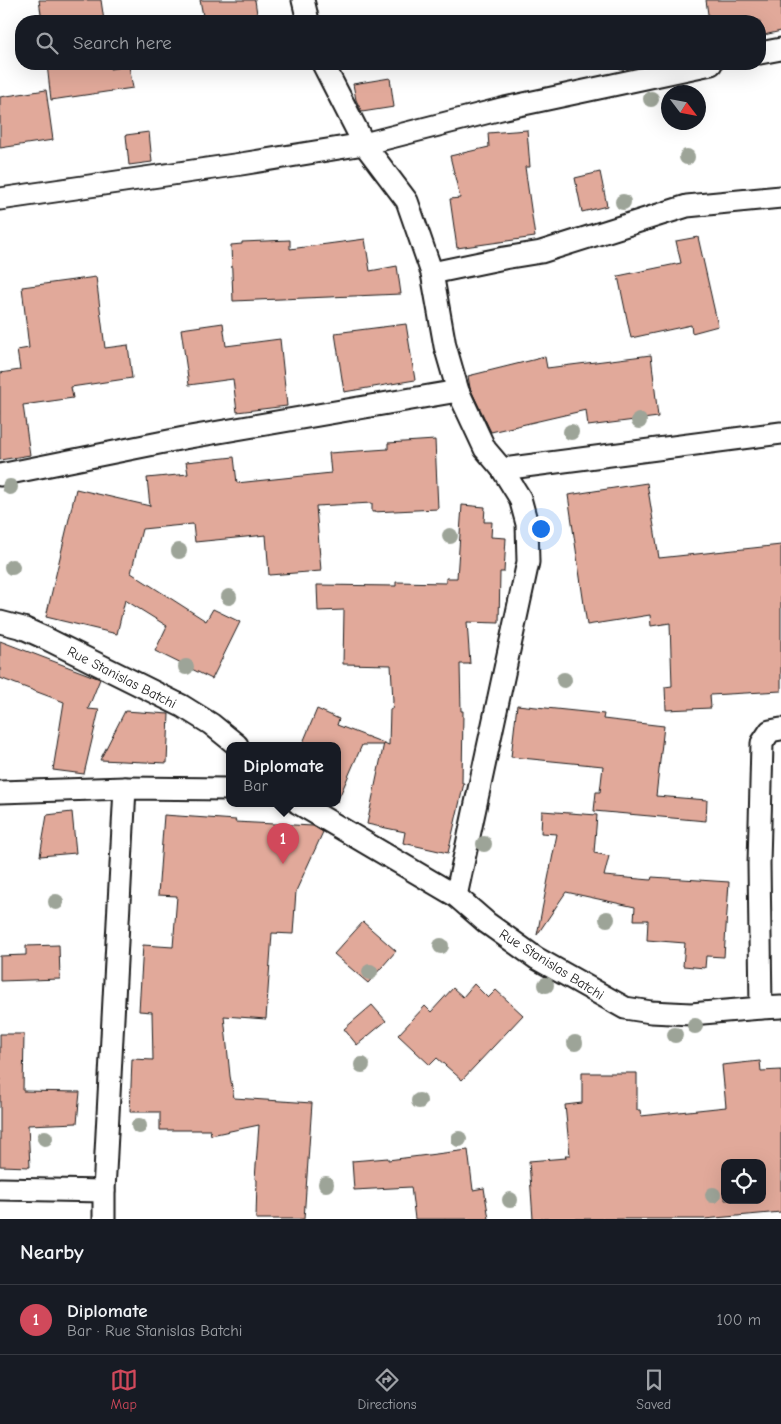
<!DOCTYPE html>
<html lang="en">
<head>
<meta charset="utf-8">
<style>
  :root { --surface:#171b24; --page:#20242c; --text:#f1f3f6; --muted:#9ea1a6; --line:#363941; --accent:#d1495b }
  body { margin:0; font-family:"Comic Neue",sans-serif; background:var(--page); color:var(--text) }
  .controls { position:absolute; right:15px; bottom:15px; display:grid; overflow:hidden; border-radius:10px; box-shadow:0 5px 20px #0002 }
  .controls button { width:45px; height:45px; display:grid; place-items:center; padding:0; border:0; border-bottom:1px solid var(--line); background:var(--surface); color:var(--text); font:25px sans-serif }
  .compass { position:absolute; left:661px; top:85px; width:45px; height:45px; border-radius:50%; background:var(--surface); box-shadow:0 5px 20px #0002; rotate:122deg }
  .you { position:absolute; left:540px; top:528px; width:18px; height:18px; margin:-12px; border:4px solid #fff; border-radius:50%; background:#1a73e8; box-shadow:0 0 0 8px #1a73e833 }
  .badge { display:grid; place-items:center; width:32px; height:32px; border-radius:50%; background:var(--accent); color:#fff; font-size:16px; font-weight:700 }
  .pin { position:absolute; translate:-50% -41px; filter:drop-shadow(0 1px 2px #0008) }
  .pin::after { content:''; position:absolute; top:26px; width:18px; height:15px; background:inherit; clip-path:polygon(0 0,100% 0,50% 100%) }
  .popup { position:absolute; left:226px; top:742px; width:115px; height:65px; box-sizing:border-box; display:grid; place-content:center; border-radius:10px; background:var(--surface); filter:drop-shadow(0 1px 4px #0005); font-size:16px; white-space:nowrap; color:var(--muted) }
  .popup b { font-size:19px; color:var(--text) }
  .popup::after { content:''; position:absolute; left:50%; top:100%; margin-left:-10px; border:10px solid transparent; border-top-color:var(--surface) }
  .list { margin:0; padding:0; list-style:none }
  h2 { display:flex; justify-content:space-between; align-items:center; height:65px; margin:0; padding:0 20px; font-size:21px }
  h2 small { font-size:16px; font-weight:400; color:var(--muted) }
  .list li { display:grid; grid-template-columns:32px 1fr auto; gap:15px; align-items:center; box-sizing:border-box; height:70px; padding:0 20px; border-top:1px solid var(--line) }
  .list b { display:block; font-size:19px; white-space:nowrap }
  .list p { margin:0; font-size:16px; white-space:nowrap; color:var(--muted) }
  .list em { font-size:16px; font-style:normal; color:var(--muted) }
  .icon { flex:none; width:28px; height:28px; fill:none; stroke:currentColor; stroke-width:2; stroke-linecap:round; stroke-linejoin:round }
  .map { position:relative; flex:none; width:781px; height:1219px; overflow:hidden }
  .search { position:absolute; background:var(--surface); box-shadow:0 5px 20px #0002; left:15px; right:15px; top:15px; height:55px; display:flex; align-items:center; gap:12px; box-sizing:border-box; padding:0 18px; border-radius:20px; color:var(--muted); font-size:19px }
  .sheet { height:135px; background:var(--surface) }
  nav { display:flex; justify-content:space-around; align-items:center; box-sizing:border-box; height:70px; border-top:1px solid var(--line); background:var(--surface); font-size:14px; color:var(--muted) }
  nav a { display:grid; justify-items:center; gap:2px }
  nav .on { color:var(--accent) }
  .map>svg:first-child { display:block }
  .building { fill:#e1a99a; stroke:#1c1c1c; fill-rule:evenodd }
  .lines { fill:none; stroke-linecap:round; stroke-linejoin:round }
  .minor-casing { stroke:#1c1c1c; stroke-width:25 }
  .minor { stroke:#fff; stroke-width:21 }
  .tree { fill:#9da498 }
  .labels { text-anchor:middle; stroke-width:4; stroke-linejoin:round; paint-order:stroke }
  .street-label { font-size:14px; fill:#1c1c1c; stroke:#fff }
</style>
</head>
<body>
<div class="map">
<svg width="781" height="1219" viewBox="0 0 781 1219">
  <rect width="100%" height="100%" fill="#fff"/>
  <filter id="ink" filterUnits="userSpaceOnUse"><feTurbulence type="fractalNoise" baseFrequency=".02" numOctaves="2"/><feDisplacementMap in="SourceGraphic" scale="10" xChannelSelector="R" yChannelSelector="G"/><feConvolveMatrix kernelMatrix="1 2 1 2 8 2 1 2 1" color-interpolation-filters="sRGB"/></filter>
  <g filter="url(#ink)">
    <g class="building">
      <polygon points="39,0 101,0 104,21 42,21"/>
      <polygon points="200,0 255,0 258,21 204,21"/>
      <polygon points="706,0 781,0 781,31 760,36 760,21 709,21"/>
      <polygon points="47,64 110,64 110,69 129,66 133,88 51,100"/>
      <polygon points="390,78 394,107 362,112 356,100 353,84"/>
      <polygon points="46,90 53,140 0,148 0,97"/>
      <polygon points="527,130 530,167 525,167 535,237 457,248 450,199 460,198 450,156 489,147 488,133"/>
      <polygon points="149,132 152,162 129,165 126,135"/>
      <polygon points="600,172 607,206 582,212 575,178"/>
      <polygon points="698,237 718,326 692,333 691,325 631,338 618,276 681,263 676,241"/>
      <polygon points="365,239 370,271 397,266 401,294 233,301 231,245 242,244 242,242 290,240 290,249"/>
      <polygon points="96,277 105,348 128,345 132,378 71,387 73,398 23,405 30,455 0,460 0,373 20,370 17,350 29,348 22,287"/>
      <polygon points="223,323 226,346 280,339 287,406 237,412 233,379 189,385 181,329"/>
      <polygon points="406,324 415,380 344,392 335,333"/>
      <polygon points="651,355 658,417 588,426 586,410 491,432 470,388 468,376 545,357 547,368"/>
      <polygon points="435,440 438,509 372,512 372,503 316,506 321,571 269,575 266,535 195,542 193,524 142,529 131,573 206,621 213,609 240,622 212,679 155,651 167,626 125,600 117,634 46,617 76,489 150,506 147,478 188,474 186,462 234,457 237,483 331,473 329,453 388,449 388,443"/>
      <polygon points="647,483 659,558 781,545 781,691 710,695 711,708 666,710 665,687 672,686 670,623 651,626 650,615 587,625 568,495"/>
      <polygon points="462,505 485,507 484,522 492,522 491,537 506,538 504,572 500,572 499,623 467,622 470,664 460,664 461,711 463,711 462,783 464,783 448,853 403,843 405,832 367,824 384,743 389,745 390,709 392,709 393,701 391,665 343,664 344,610 318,611 317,585 396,586 396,582 446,583 446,578 457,578"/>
      <polygon points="0,641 100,679 88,709 99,710 84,774 53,770 64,702 0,678"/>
      <polygon points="517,705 604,714 603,719 664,726 656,796 707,800 706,821 594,811 596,792 600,792 603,766 511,757"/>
      <polygon points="317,709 339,719 337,725 384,743 383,745 362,745 337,802 337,745 302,745"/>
      <polygon points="125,711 169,714 167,763 100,760"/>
      <polygon points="542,811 597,815 594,853 609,856 604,876 651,880 652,877 729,882 724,957 706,956 705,968 683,966 685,943 647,940 648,920 634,920 635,907 566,892 537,935 557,834 541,833"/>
      <polygon points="72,812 76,853 40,856 47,815"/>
      <polygon points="164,815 236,820 235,822 313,826 323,832 296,891 293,934 272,933 266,1019 224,1016 230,1076 234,1098 312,1103 304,1219 256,1219 257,1180 255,1179 259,1125 211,1135 210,1130 160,1130 160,1112 130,1112 132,1059 153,1060 152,1012 139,1011 143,945 173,947 177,896 158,895"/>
      <polygon points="363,922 396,951 368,983 334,954"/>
      <polygon points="59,945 60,979 0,981 0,956 26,955 26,946"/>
      <polygon points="474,984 488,998 496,990 523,1015 462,1080 437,1058 430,1065 398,1035 425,1006 431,1012 453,988 463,997"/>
      <polygon points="372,1005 386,1021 357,1045 344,1029"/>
      <polygon points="0,1034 24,1034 23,1091 80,1092 77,1123 28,1125 30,1167 0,1166"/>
      <path d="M 760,1061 L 761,1071 L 781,1070 L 781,1212 L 704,1219 L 533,1219 L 529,1161 L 566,1158 L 565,1155 L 570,1155 L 565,1105 L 582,1103 L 582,1073 L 637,1073 L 637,1110 L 640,1110 L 641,1116 L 726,1107 L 722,1065 ZM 725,1163 L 762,1163 L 762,1200 L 725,1200 Z"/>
      <polygon points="468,1150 473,1190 484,1188 489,1219 415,1219 411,1187 354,1190 352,1161 388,1158 388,1160"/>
    </g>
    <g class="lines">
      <g class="minor-casing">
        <g id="minor">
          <polyline points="303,0 308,21"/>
          <polyline points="760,53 781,49"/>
          <polyline points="323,64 364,144 407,201 432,273 445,346 458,391 485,449 502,469 520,498 527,524 528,562 456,896"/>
          <polyline points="0,199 241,164 364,144 505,108 711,64"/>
          <polyline points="432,273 504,258 541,252 687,206 781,197"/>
          <polyline points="502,469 781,433"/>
          <polyline points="0,475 184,438 458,391"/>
          <polyline points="0,622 23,628 43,637 182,706 211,724 237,745"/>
          <polyline points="0,792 125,788 229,789"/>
          <polyline points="298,803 456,896 487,923 536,958 625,1008 651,1012 691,1014 761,1008 781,1007"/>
          <polyline points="761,1008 759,864 762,743 770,731 781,729"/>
          <polyline points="0,1189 104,1191"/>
          <polyline points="104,1219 104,1191 125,788"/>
        </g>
      </g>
      <use href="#minor" class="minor"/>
    </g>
    <g class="tree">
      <circle cx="651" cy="99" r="8"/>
      <circle cx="687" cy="157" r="8"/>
      <circle cx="623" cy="202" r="8"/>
      <circle cx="639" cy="421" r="8"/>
      <circle cx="571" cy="432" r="8"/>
      <circle cx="10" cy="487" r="8"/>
      <circle cx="450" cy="536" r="8"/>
      <circle cx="179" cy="551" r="8"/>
      <circle cx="12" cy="567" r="8"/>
      <circle cx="229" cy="597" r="8"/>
      <circle cx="186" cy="667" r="8"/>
      <circle cx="564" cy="680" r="8"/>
      <circle cx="484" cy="844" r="8"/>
      <circle cx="56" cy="902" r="8"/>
      <circle cx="607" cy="919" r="8"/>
      <circle cx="441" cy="946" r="8"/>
      <circle cx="370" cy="972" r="8"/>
      <circle cx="546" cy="985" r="8"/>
      <circle cx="695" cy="1026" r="8"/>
      <circle cx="675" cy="1035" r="8"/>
      <circle cx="575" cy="1043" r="8"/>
      <circle cx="362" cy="1065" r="8"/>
      <circle cx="419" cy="1101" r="8"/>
      <circle cx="139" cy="1126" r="8"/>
      <circle cx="45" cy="1138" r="8"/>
      <circle cx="459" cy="1139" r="8"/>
      <circle cx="326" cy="1184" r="8"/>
      <circle cx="713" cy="1195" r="8"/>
      <circle cx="510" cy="1200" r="8"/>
    </g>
  </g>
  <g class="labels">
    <g class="street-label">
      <text transform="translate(122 677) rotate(27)" y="5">Rue Stanislas Batchi</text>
      <text transform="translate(552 964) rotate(32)" y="5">Rue Stanislas Batchi</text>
    </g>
  </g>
</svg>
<div class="controls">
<button><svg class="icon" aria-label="locate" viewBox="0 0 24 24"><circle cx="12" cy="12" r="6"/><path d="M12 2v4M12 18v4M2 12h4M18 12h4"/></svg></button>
</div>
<svg class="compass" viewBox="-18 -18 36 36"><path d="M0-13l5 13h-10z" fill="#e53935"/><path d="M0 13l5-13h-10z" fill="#9ea1a6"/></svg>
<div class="you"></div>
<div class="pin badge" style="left:283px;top:864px">1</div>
<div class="popup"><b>Diplomate</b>Bar</div>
<div class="search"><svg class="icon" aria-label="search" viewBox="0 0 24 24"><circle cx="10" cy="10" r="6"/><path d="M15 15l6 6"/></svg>Search here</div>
</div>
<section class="sheet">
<h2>Nearby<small></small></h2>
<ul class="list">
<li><span class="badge">1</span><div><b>Diplomate</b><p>Bar · Rue Stanislas Batchi</p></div><em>100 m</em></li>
</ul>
</section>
<nav>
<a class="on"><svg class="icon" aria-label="map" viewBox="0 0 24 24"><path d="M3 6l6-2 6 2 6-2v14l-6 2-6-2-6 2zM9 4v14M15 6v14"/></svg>Map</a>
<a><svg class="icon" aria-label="directions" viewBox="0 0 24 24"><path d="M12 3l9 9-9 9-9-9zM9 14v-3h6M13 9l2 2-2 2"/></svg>Directions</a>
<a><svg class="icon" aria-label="saved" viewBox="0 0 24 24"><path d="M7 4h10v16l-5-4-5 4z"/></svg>Saved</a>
</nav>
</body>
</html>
